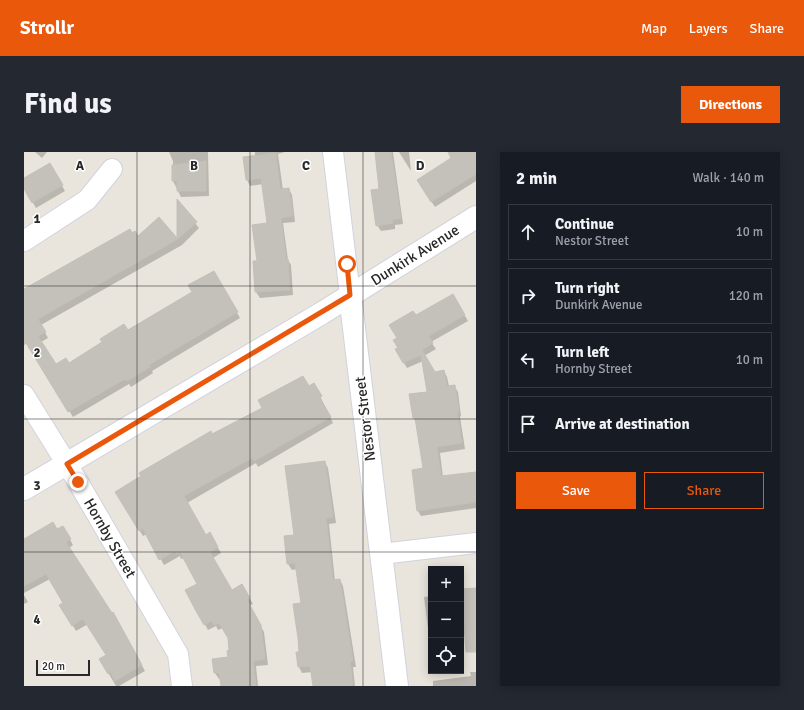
<!DOCTYPE html>
<html lang="en">
<head>
<meta charset="utf-8">
<style>
  :root { --surface:#171b24; --page:#242831; --text:#f1f3f6; --muted:#9ea1a6; --line:#363941; --accent:#ea580c }
  body { margin:0; font-family:Signika,sans-serif; background:var(--page); color:var(--text) }
  .controls { position:absolute; right:12px; bottom:12px; display:grid; overflow:hidden; border-radius:0px; box-shadow:0 2px 10px #0003 }
  .controls button { width:36px; height:36px; display:grid; place-items:center; padding:0; border:0; border-bottom:1px solid var(--line); background:var(--surface); color:var(--text); font:20px sans-serif }
  .scale { position:absolute; left:12px; bottom:10px; width:54px; box-sizing:border-box; padding-left:4px; border:2px solid #282828; border-top:0; font-size:11px; line-height:14px; white-space:nowrap; color:#282828; -webkit-text-stroke:3px #fff; paint-order:stroke }
  .stop { position:absolute; width:12px; height:12px; margin:-9px; border:3px solid #ea580c; border-radius:50%; background:#fff }
  .stop.end { background:#ea580c; border-color:#fff; box-shadow:0 1px 4px #0008 }
  .list { margin:0; padding:0; list-style:none }
  h2 { display:flex; justify-content:space-between; align-items:center; height:52px; margin:0; padding:0 16px; font-size:17px }
  h2 small { font-size:13px; font-weight:400; color:var(--muted) }
  .list li { display:grid; grid-template-columns:26px 1fr auto; gap:12px; align-items:center; box-sizing:border-box; height:56px; margin:0 8px 8px; padding:0 8px; border:1px solid var(--line); border-radius:0px }
  .list b { display:block; font-size:15px; white-space:nowrap }
  .list p { margin:0; font-size:13px; white-space:nowrap; color:var(--muted) }
  .list em { font-size:13px; font-style:normal; color:var(--muted) }
  .actions { display:flex; gap:8px; padding:12px 16px }
  .actions a { flex:1; padding:9px 0; border:1px solid var(--accent); border-radius:0px; text-align:center; font-size:14px; color:var(--accent) }
  .actions .main { background:var(--accent); color:#fff }
  .icon { flex:none; width:22px; height:22px; fill:none; stroke:currentColor; stroke-width:2; stroke-linecap:round; stroke-linejoin:round }
  .map { position:relative; flex:none; width:452px; height:534px; overflow:hidden; border-radius:0px }
  header { display:flex; align-items:center; gap:24px; box-sizing:border-box; height:56px; padding:0 20px; background:var(--accent); color:#fff }
  header strong { font-size:19px }
  nav { display:flex; gap:22px; margin-inline-start:auto; font-size:14px }
  .intro { display:flex; align-items:center; justify-content:space-between; box-sizing:border-box; height:96px; padding:0 24px }
  h1 { margin:0; font-size:28px }
  .button { padding:10px 18px; border-radius:0px; background:var(--accent); color:#fff; font-size:14px; font-weight:700 }
  main { display:flex; gap:24px; padding:0 24px }
  aside { flex:1; background:var(--surface); border-radius:0px; box-shadow:0 2px 10px #0003 }
  .map>svg:first-child { display:block }
  .shadow { fill:#0003 }
  .building { fill:#c4c1bb; stroke:#c4c0b6 }
  .lines { fill:none; stroke-linecap:round; stroke-linejoin:round }
  .minor-casing { stroke:#d1d2df; stroke-width:22 }
  .tertiary-casing { stroke:#d1d2df; stroke-width:24 }
  .minor { stroke:#fff; stroke-width:20 }
  .tertiary { stroke:#fff; stroke-width:22 }
  .route { stroke:#ea580c; stroke-width:5 }
  .grid { fill:none; stroke:#282828; stroke-width:1; stroke-opacity:0.55 }
  .labels { text-anchor:middle; stroke-width:3; stroke-linejoin:round; paint-order:stroke }
  .street-label { font-size:15px; fill:#282828; stroke:#fff }
  .grid-label { font-size:13px; text-anchor:middle; font-weight:bold; fill:#282828; stroke:#fff; stroke-width:3; stroke-linejoin:round; paint-order:stroke }
</style>
</head>
<body>
<header>
<strong>Strollr</strong>
<nav><a>Map</a><a>Layers</a><a>Share</a></nav>
</header>
<div class="intro"><h1>Find us</h1><a class="button">Directions</a></div>
<main>
<div class="map">
<svg width="452" height="534" viewBox="0 0 452 534">
  <rect width="100%" height="100%" fill="#e9e5dc"/>
  <g class="shadow">
    <polygon points="11,0 23,0 18,6"/>
    <polygon points="145,0 184,0 185,44 157,45 149,29 149,9"/>
    <polygon points="231,0 261,0 254,2 259,38 265,37 268,43 271,70 259,71 264,108 267,113 269,143 236,146 232,140 230,110 234,110 244,72 239,32 226,34 223,28 231,4"/>
    <polygon points="352,0 369,0 379,72 371,73 371,77 357,79 353,73 356,37"/>
    <polygon points="375,0 385,0 387,19"/>
    <polygon points="426,0 452,0 452,29 411,55 397,34 429,6"/>
    <polygon points="26,12 41,39 12,56 0,35 0,28"/>
    <polygon points="154,50 175,76 158,93 17,173 24,186 17,190 31,214 44,212 170,140 189,120 216,166 128,219 129,221 107,235 105,232 49,265 0,185 0,142 107,82 114,85 135,66 154,88"/>
    <polygon points="429,143 444,169 407,190 412,197 400,204 410,221 420,219 423,225 425,234 430,234 434,240 437,264 436,265 441,297 416,301 419,325 452,321 452,356 397,364 394,359 400,317 393,272 390,266 404,240 399,209 383,216 372,198 375,196 374,186 392,165"/>
    <polygon points="290,232 309,271 234,315 232,311 163,351 182,384 186,382 197,401 189,406 207,440 218,433 229,452 225,454 240,480 244,513 232,514 234,534 198,534 197,527 195,527 191,521 190,508 205,506 207,498 205,485 199,476 194,478 192,474 184,478 173,458 174,432 160,406 157,407 156,404 140,413 123,382 119,384 92,340 188,284"/>
    <polygon points="301,310 304,316 312,371 305,372 311,429 316,428 319,434 332,515 329,515 331,534 290,534 288,520 278,521 275,515 273,501 276,500 270,453 278,451 273,417 268,418 264,412 261,385 271,384"/>
    <polygon points="39,375 49,393 45,396 87,462 89,461 121,519 95,534 92,534 76,507 83,504 64,472 52,479 37,453 40,451 26,427 0,441 0,388"/>
    <polygon points="452,437 452,482 437,483 437,438"/>
    <polygon points="0,443 4,450 0,452"/>
    <polygon points="407,444 407,488 405,484 400,445"/>
    <polygon points="446,520 452,520 452,534 409,534 409,529 447,524"/>
  </g>
  <g class="building">
    <polygon points="351,0 367,0 377,66 368,68 369,71 352,74 347,38 355,37"/>
    <polygon points="424,0 452,0 452,22 407,50 393,28 427,6"/>
    <polygon points="252,1 256,37 265,36 269,64 257,66 262,107 264,107 266,138 231,140 229,109 233,109 228,73 243,71 237,26 222,28 219,5"/>
    <polygon points="182,9 182,39 153,39 153,29 148,29 148,13"/>
    <polygon points="26,11 39,33 8,51 0,37 0,26"/>
    <polygon points="153,47 173,70 154,87 14,167 22,180 14,184 32,212 42,206 45,211 78,190 76,187 100,172 104,178 168,140 164,133 190,119 214,160 125,213 126,215 103,229 101,227 44,260 2,191 0,193 0,137 106,77 108,81 111,79 114,84 135,65 153,86"/>
    <polygon points="429,142 441,163 405,184 409,191 398,198 411,220 420,218 423,234 431,233 435,259 433,259 438,291 413,295 417,324 452,320 452,350 393,359 388,318 399,316 391,266 389,266 385,242 403,240 397,203 379,211 371,197 374,196 369,188 373,186 365,173 389,159 392,163"/>
    <polygon points="279,224 285,234 290,231 298,244 296,246 307,265 230,309 228,306 160,344 182,383 186,380 194,395 186,400 208,438 218,432 226,446 223,448 237,473 241,507 229,509 232,534 197,534 195,521 190,521 188,507 204,505 203,499 205,498 204,486 195,471 190,473 188,469 180,473 172,459 161,438 173,432 156,400 153,402 151,399 135,408 119,377 115,379 91,340 117,324 115,321 187,279 188,282 238,256 234,248"/>
    <polygon points="301,309 309,365 302,366 309,428 316,427 329,509 326,509 329,534 289,534 286,514 274,515 272,500 275,500 274,486 269,452 277,451 271,411 263,412 260,384 270,383 261,314"/>
    <polygon points="29,370 33,377 39,374 47,387 42,390 88,461 89,460 118,513 91,529 86,520 84,522 75,507 82,503 59,467 48,474 35,453 39,451 22,422 0,434 0,387"/>
    <polygon points="452,436 452,500 442,500 437,437"/>
  </g>
  <g class="lines">
    <g class="minor-casing">
      <g id="minor">
        <polyline points="309,0 326,143"/>
        <polyline points="0,89 63,48 88,17"/>
        <polyline points="0,243 54,330 154,502 158,534"/>
        <polyline points="357,402 452,391"/>
      </g>
    </g>
    <g class="tertiary-casing">
      <g id="tertiary">
        <polyline points="326,143 373,534"/>
        <polyline points="0,337 298,161 452,65"/>
      </g>
    </g>
    <use href="#minor" class="minor"/>
    <use href="#tertiary" class="tertiary"/>
  </g>
  <g class="lines">
    <polyline class="route" points="54,330 43,312 326,143 323,112"/>
  </g>
  <path class="grid" d="M 113,0 L 113,534M 226,0 L 226,534M 339,0 L 339,534M 0,134 L 452,134M 0,267 L 452,267M 0,400 L 452,400"/>
  <g class="labels">
    <g class="street-label">
      <text transform="translate(391 103) rotate(-32)" y="5">Dunkirk Avenue</text>
      <text transform="translate(341 267) rotate(-97)" y="5">Nestor Street</text>
      <text transform="translate(86 386) rotate(60)" y="5">Hornby Street</text>
    </g>
  </g>
  <g class="grid-label">
    <text x="56" y="18">A</text>
    <text x="170" y="18">B</text>
    <text x="282" y="18">C</text>
    <text x="396" y="18">D</text>
    <text x="13" y="71">1</text>
    <text x="13" y="205">2</text>
    <text x="13" y="338">3</text>
    <text x="13" y="472">4</text>
  </g>
</svg>
<div class="controls">
<button>+</button>
<button>−</button>
<button><svg class="icon" aria-label="locate" viewBox="0 0 24 24"><circle cx="12" cy="12" r="6"/><path d="M12 2v4M12 18v4M2 12h4M18 12h4"/></svg></button>
</div>
<div class="scale">20 m</div>
<div class="stop" style="left:323px;top:112px"></div>
<div class="stop end" style="left:54px;top:330px"></div>
</div>
<aside>
<h2>2 min<small>Walk · 140 m</small></h2>
<ul class="list">
<li><svg class="icon" aria-label="ahead" viewBox="0 0 24 24"><path d="M12 20V5M6 11l6-6 6 6"/></svg><div><b>Continue</b><p>Nestor Street</p></div><em>10 m</em></li>
<li><svg class="icon" aria-label="right" viewBox="0 0 24 24"><path d="M7 20v-9h11M14 6l5 5-5 5"/></svg><div><b>Turn right</b><p>Dunkirk Avenue</p></div><em>120 m</em></li>
<li><svg class="icon" aria-label="left" viewBox="0 0 24 24"><path d="M17 20v-9H6M10 6l-5 5 5 5"/></svg><div><b>Turn left</b><p>Hornby Street</p></div><em>10 m</em></li>
<li><svg class="icon" aria-label="arrive" viewBox="0 0 24 24"><path d="M6 21V4h12l-3 4 3 4H6"/></svg><div><b>Arrive at destination</b></div></li>
</ul>
<div class="actions"><a class="main">Save</a><a>Share</a></div>
</aside>
</main>
</body>
</html>
